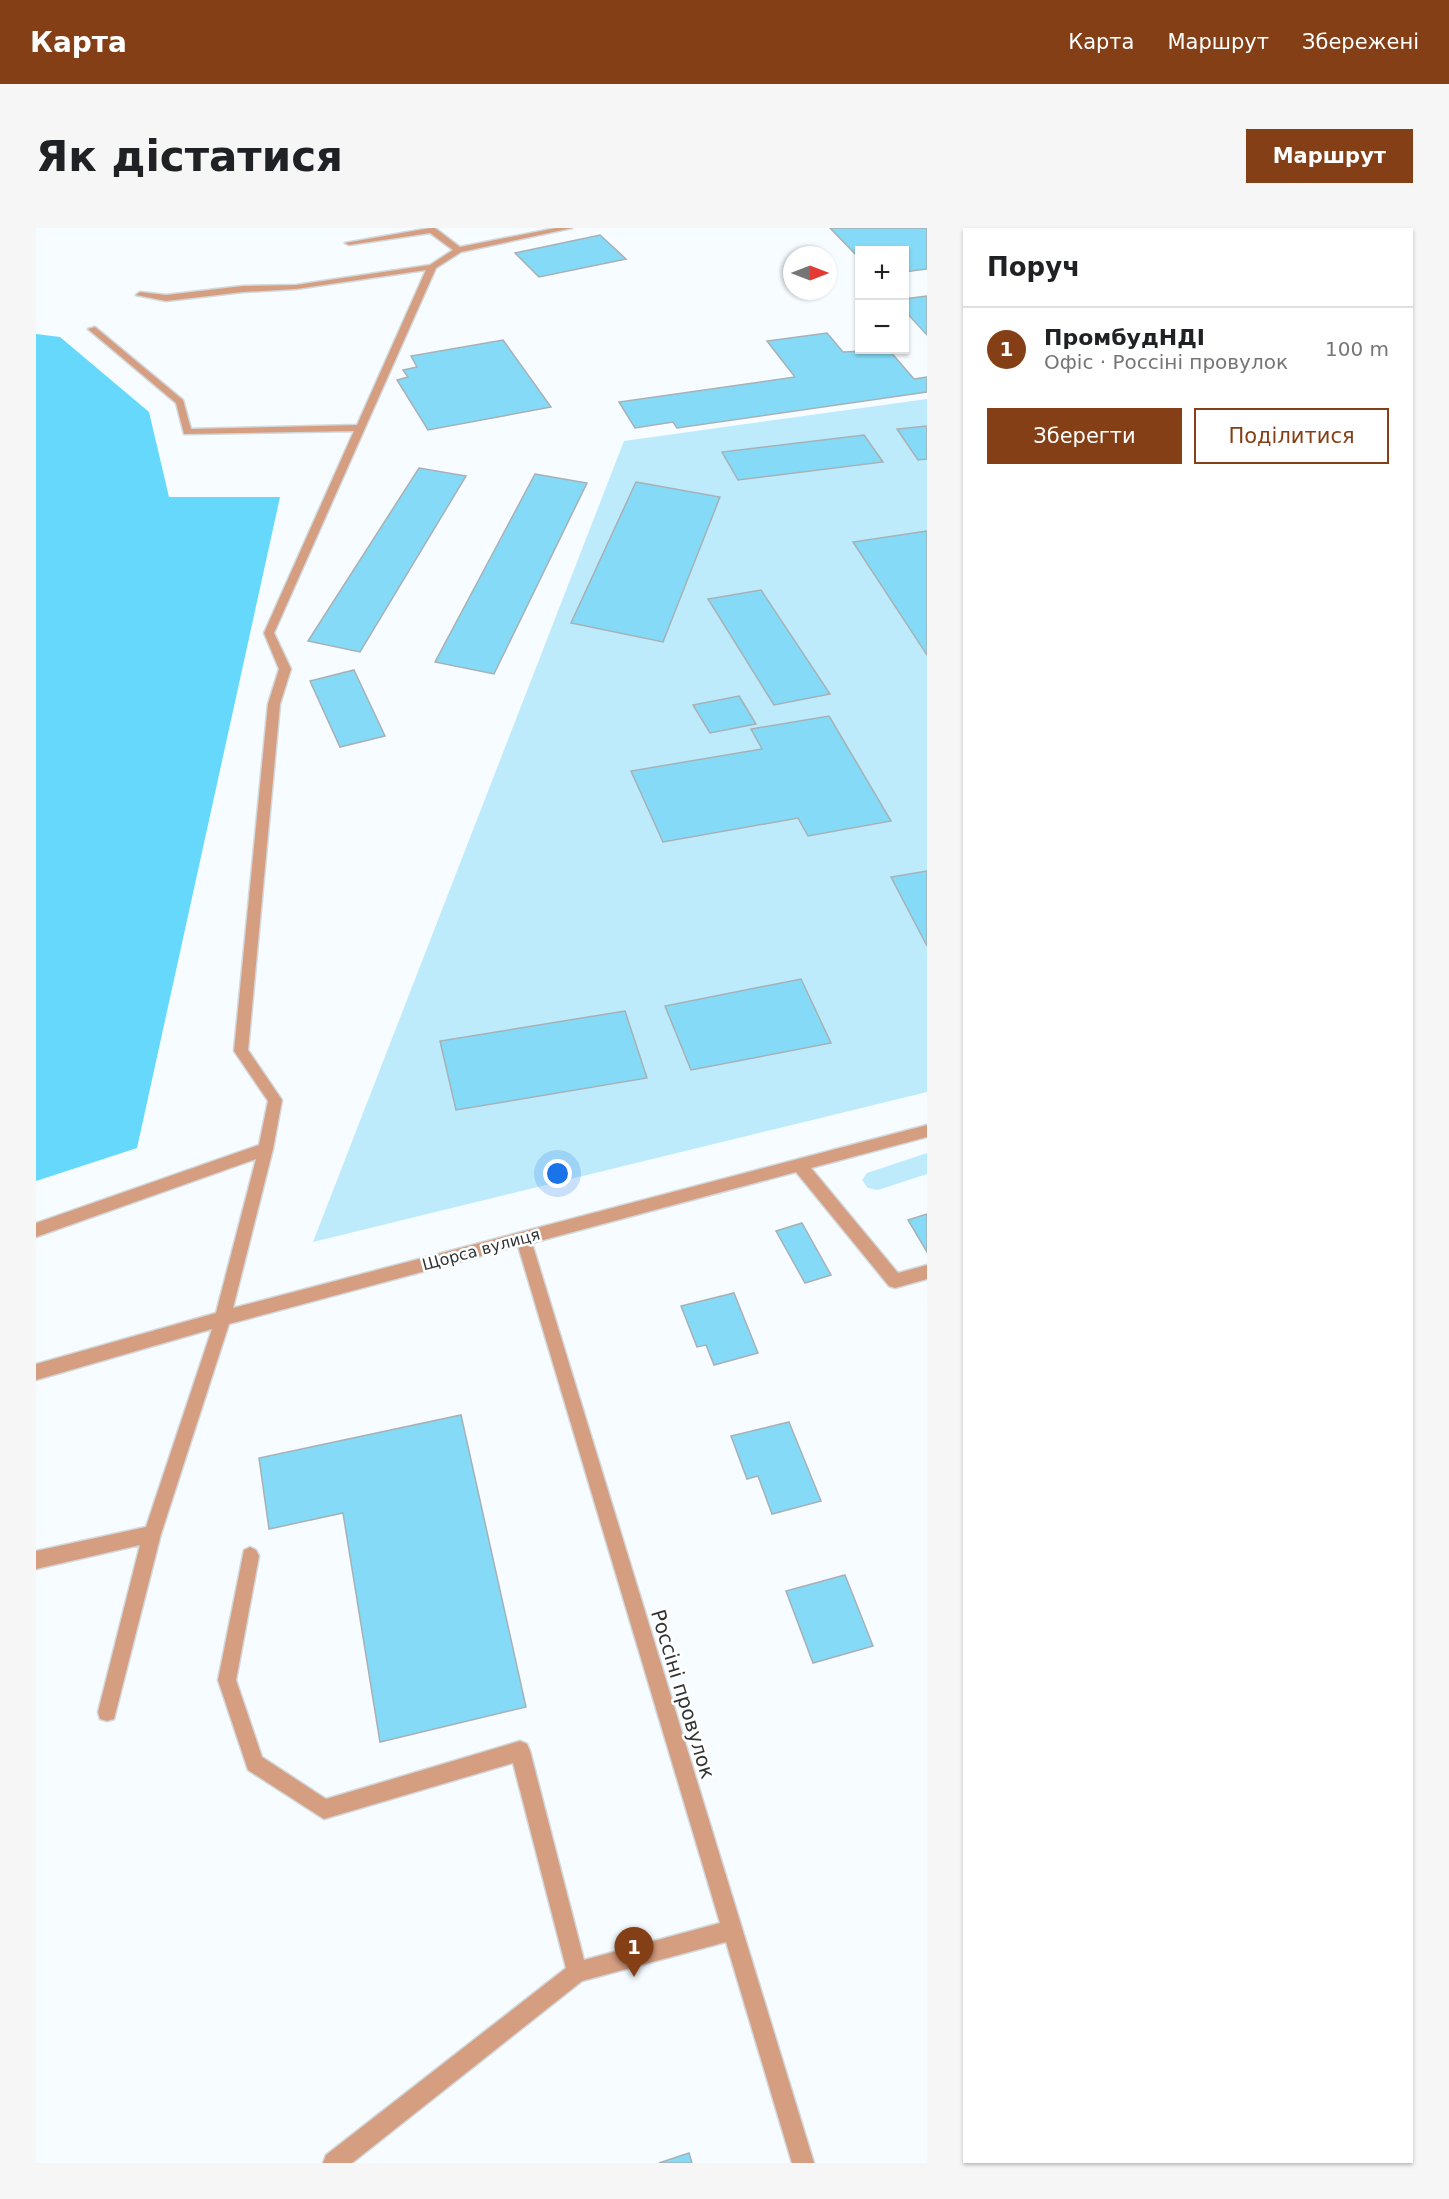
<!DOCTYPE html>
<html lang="uk">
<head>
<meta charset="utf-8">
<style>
	body { margin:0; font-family:"DejaVu Sans",sans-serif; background:#f6f6f6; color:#202124 }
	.controls { position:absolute; right:18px; top:18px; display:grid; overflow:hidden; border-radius:0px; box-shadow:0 2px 4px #0004 }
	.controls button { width:54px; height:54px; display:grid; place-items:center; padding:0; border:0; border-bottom:2px solid #e0e0e0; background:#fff; color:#202124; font:30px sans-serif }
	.compass { position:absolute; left:747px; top:18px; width:54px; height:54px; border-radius:50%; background:#fff; box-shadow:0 2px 4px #0004; rotate:90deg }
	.you { position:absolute; left:522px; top:946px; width:21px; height:21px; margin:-15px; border:4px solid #fff; border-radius:50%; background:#1a73e8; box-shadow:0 0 0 9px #1a73e833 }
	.badge { display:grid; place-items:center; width:39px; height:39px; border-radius:50%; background:#843f16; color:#fff; font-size:20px; font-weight:700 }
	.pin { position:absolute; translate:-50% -50px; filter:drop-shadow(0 2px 3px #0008) }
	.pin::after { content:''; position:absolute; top:32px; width:21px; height:18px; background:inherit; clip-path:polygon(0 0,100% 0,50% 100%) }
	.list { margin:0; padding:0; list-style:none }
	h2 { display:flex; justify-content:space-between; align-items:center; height:78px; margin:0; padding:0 24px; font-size:26px }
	h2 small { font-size:20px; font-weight:400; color:#757577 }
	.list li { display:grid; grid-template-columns:39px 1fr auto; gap:18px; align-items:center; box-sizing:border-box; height:84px; padding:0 24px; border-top:2px solid #e0e0e0 }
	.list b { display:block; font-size:22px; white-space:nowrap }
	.list p { margin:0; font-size:20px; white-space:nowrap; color:#757577 }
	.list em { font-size:20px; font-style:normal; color:#757577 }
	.actions { display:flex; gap:12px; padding:18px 24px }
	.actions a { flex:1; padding:14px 0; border:2px solid #843f16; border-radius:0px; text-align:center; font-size:21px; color:#843f16 }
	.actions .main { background:#843f16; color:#fff }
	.map { position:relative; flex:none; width:891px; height:1935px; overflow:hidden; border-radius:0px }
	header { display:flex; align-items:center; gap:36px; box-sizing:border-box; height:84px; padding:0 30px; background:#843f16; color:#fff }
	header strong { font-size:28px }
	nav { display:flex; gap:33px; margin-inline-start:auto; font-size:21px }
	.intro { display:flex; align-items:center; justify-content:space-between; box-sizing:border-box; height:144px; padding:0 36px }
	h1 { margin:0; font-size:42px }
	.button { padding:15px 27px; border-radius:0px; background:#843f16; color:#fff; font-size:21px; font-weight:700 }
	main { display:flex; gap:36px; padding:0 36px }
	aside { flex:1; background:#fff; border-radius:0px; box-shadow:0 2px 4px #0004 }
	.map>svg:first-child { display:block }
</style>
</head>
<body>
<header>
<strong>Карта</strong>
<nav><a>Карта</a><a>Маршрут</a><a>Збережені</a></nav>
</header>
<div class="intro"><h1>Як дістатися</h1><a class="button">Маршрут</a></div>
<main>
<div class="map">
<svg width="891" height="1935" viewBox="0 0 891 1935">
	<rect width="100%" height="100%" fill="#f6fcff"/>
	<g fill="#beebfb">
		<path d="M 891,171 L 891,864 L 277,1014 L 588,213 Z"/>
		<path d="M 891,925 L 891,946 L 842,962 L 832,960 L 826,952 L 831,945 Z"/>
	</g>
	<path fill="#65d8fc" d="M 0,106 L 24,109 L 113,184 L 133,269 L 244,269 L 101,920 L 0,953 Z"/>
	<g fill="#85dbf7" stroke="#a7b1b5" stroke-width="1.5">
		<path d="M 794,0 L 891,0 L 891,41 L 868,44 L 868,22 L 824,22 L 824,31 Z"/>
		<path d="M 564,7 L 590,31 L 503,49 L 479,25 Z"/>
		<path d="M 891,68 L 891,107 L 868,82 L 868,71 Z"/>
		<path d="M 791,105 L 807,124 L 853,122 L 878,151 L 891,149 L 891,164 L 641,200 L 637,194 L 599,200 L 583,174 L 759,149 L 731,113 Z"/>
		<path d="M 467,112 L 515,179 L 392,202 L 361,152 L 372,149 L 367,142 L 381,139 L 375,128 Z"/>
		<path d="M 891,198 L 891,231 L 882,232 L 861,201 Z"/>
		<path d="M 828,207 L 847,234 L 702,252 L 686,224 Z"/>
		<path d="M 383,240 L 430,248 L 324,424 L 272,413 Z"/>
		<path d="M 499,246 L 551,255 L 458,446 L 399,434 Z"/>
		<path d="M 600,254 L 684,269 L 627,414 L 535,395 Z"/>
		<path d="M 891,303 L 891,427 L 817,314 Z"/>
		<path d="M 725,362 L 794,466 L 738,477 L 672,371 Z"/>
		<path d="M 318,442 L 349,508 L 304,519 L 274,453 Z"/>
		<path d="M 703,468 L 720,496 L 674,505 L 657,477 Z"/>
		<path d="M 793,488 L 855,593 L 772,608 L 762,590 L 627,614 L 595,543 L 726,521 L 715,501 Z"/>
		<path d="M 891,643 L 891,718 L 855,649 Z"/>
		<path d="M 765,751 L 795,815 L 655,842 L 629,778 Z"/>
		<path d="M 589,783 L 611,850 L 420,882 L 404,813 Z"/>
		<path d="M 891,986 L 891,1024 L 872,992 Z"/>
		<path d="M 766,995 L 795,1047 L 769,1055 L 740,1003 Z"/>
		<path d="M 698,1065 L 722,1125 L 678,1137 L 670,1117 L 661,1119 L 645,1078 Z"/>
		<path d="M 425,1187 L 490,1479 L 344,1514 L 307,1285 L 233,1301 L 223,1230 Z"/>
		<path d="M 753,1194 L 785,1273 L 736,1286 L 722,1248 L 711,1251 L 695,1208 Z"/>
		<path d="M 809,1347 L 837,1418 L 777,1435 L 750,1363 Z"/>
		<path d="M 653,1925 L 656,1935 L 623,1935 Z"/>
	</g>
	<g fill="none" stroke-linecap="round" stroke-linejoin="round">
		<g stroke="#d2d8db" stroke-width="3">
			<path id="minor" d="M 394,0 L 399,0 L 424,19 L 520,0 L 536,0 L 425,24 L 400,40 L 238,405 L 255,441 L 244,476 L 212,822 L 246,872 L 237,921 L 197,1080 L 891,897 L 891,909 L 775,940 L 862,1045 L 891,1037 L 891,1051 L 859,1060 L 853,1058 L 760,944 L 496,1015 L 778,1935 L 756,1935 L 690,1714 L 546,1753 L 316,1935 L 287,1935 L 290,1927 L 530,1740 L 477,1535 L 288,1591 L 212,1542 L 182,1452 L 208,1322 L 214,1319 L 220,1322 L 223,1328 L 200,1452 L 226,1529 L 290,1571 L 484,1513 L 491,1516 L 494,1523 L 548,1732 L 684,1695 L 482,1018 L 193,1096 L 125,1306 L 78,1491 L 71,1493 L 64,1491 L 62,1484 L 104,1317 L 0,1341 L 0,1323 L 110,1299 L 176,1101 L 0,1152 L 0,1136 L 180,1085 L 220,931 L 0,1009 L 0,995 L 223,917 L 232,873 L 198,823 L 232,476 L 243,441 L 228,405 L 318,203 L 148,206 L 140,175 L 52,101 L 59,99 L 147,172 L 155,201 L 321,197 L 390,42 L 260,61 L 207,64 L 130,73 L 100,67 L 104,64 L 130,67 L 207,58 L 260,57 L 394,37 L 417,22 L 394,5 L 313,17 L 309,15 Z"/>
		</g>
		<use href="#minor" fill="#d69e81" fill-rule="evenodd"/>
	</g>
	<g text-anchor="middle" stroke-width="5" stroke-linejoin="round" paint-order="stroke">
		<g font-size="16" fill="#303435" stroke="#fff">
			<text transform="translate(445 1021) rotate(-15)" y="6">Щорса вулиця</text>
		</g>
		<g font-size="20" fill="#303435" stroke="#fff">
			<text transform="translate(647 1466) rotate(73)" y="7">Россіні провулок</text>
		</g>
	</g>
</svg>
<div class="controls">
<button>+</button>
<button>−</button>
</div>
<svg class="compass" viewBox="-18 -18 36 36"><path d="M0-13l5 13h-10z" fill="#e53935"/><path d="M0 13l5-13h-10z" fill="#757577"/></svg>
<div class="you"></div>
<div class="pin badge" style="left:598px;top:1749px">1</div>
</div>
<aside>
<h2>Поруч<small></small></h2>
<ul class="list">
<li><span class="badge">1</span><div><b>ПромбудНДІ</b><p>Офіс · Россіні провулок</p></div><em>100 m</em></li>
</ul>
<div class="actions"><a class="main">Зберегти</a><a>Поділитися</a></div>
</aside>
</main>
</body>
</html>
